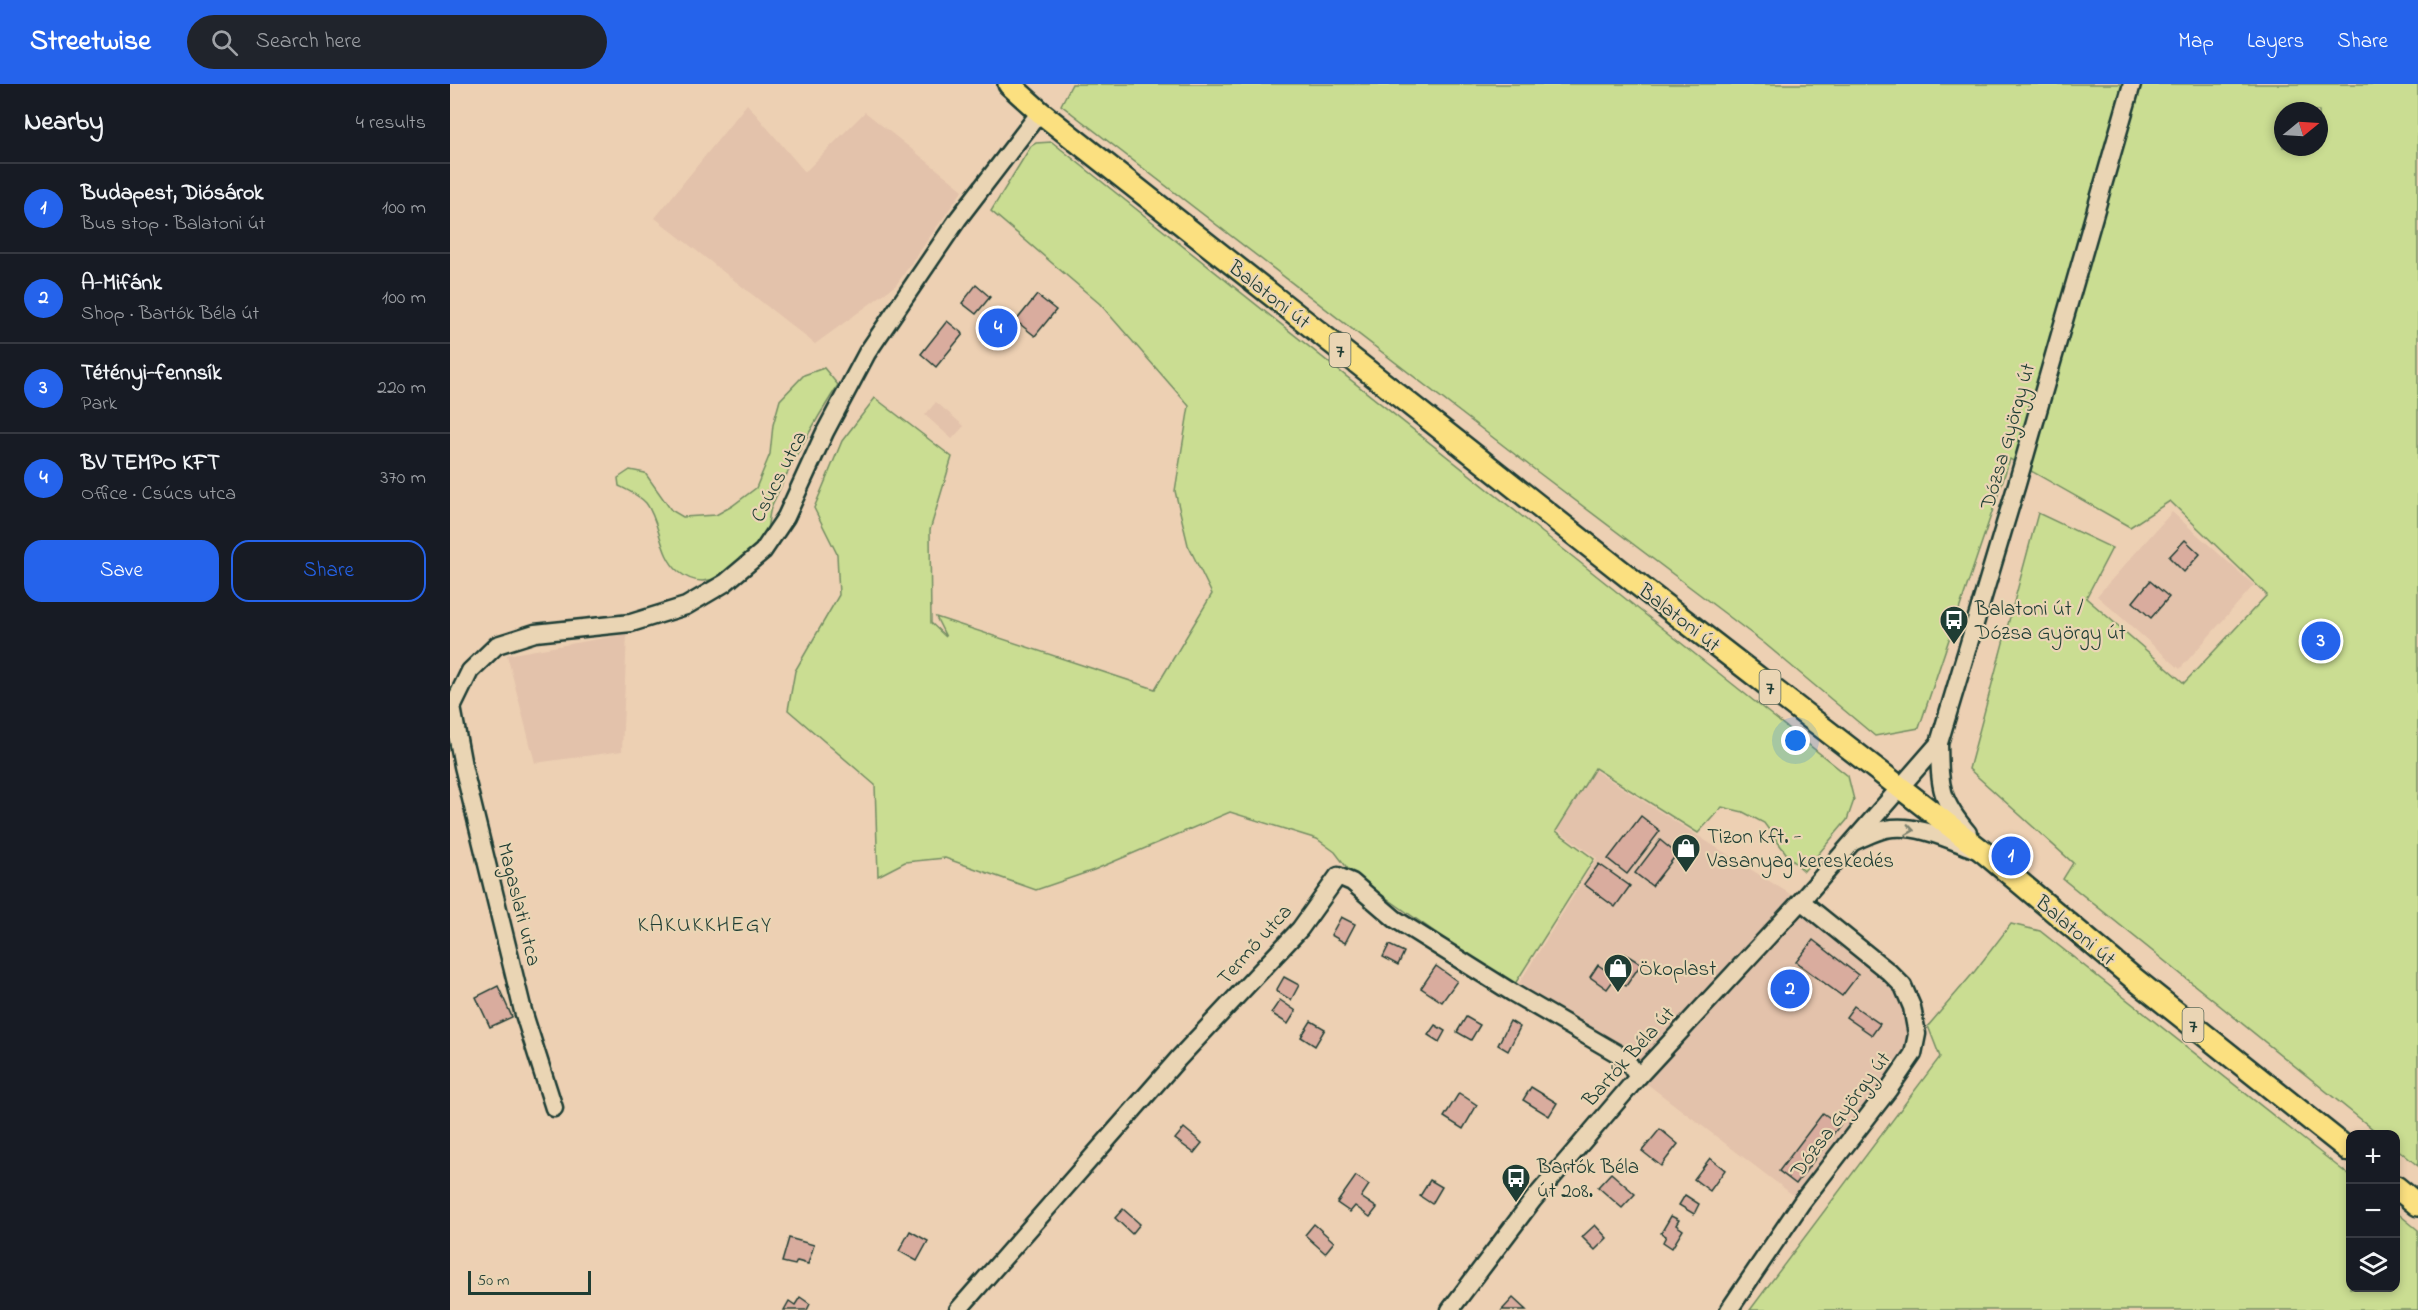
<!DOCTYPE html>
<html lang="en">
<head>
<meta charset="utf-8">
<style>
	body { margin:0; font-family:"Indie Flower",sans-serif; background:#20242c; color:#f1f3f6 }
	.controls { position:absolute; right:18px; bottom:18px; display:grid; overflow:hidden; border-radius:12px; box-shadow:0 3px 9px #0003 }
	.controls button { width:54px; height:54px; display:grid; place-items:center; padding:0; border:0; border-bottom:2px solid #363941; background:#171b24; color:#f1f3f6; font:30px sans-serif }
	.compass { position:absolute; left:1824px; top:18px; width:54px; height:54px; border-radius:50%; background:#171b24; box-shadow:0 3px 9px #0003; rotate:72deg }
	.scale { position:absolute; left:18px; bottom:15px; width:123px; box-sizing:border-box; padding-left:6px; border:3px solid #1f3d34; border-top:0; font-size:16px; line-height:21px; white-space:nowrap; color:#1f3d34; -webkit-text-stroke:4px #ead5b4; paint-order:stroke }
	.you { position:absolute; left:1346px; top:657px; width:21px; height:21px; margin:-15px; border:4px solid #fff; border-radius:50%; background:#1a73e8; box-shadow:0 0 0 9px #1a73e833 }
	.badge { display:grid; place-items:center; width:39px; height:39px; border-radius:50%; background:#2563eb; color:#fff; font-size:20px; font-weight:700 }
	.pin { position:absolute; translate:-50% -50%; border:3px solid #fff; box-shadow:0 2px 6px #0006 }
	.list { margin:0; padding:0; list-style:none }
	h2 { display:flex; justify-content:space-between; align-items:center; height:78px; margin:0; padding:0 24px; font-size:26px }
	h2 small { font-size:20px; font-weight:400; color:#9ea1a6 }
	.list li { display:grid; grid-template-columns:39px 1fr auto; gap:18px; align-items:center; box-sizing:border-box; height:90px; padding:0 24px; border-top:2px solid #363941 }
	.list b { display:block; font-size:22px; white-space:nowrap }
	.list p { margin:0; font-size:20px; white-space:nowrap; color:#9ea1a6 }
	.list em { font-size:20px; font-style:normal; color:#9ea1a6 }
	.actions { display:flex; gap:12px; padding:18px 24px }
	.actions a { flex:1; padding:14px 0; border:2px solid #2563eb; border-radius:18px; text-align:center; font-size:21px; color:#2563eb }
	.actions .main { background:#2563eb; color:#fff }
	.icon { flex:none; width:33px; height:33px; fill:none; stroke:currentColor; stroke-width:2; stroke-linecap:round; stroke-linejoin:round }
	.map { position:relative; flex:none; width:1968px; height:1226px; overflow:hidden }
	header { display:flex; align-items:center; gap:36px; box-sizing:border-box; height:84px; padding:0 30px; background:#2563eb; color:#fff }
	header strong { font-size:28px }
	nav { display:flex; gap:33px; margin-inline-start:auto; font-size:21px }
	.search { width:420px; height:54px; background:#20242c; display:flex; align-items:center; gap:15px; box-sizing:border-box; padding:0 21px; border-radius:33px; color:#9ea1a6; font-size:22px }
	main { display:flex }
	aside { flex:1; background:#171b24 }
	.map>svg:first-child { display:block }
</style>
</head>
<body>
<header>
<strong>Streetwise</strong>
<div class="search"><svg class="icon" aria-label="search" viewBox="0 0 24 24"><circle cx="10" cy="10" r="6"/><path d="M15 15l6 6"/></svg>Search here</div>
<nav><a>Map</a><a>Layers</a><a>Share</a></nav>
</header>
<main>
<aside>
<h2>Nearby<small>4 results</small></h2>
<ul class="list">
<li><span class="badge">1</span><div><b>Budapest, Diósárok</b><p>Bus stop · Balatoni út</p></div><em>100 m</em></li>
<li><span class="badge">2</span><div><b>A-Mifánk</b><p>Shop · Bartók Béla út</p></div><em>100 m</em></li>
<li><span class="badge">3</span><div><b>Tétényi-fennsík</b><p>Park</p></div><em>220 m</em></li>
<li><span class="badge">4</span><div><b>BV TEMPO KFT</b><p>Office · Csúcs utca</p></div><em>370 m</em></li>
</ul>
<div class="actions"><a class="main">Save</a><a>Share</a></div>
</aside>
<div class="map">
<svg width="1968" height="1226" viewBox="0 0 1968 1226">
	<rect width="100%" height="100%" fill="#edd0b3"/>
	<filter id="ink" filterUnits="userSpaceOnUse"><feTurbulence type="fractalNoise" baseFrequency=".0167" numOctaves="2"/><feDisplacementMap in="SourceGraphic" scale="12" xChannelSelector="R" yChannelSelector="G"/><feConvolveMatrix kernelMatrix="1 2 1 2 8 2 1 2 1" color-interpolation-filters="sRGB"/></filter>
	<g filter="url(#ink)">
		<g fill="#e3c2ab">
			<path d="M 297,20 L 355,88 L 415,28 L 513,106 L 446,201 L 365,260 L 205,134 Z"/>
			<path d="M 486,318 L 514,342 L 502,355 L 475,331 Z"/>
			<path d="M 1722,428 L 1804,501 L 1730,585 L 1647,512 Z"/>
			<path d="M 177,550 L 172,667 L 85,679 L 57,571 Z"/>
			<path d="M 1144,686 L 1351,817 L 1439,888 L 1467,950 L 1352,1118 L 1188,993 L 1175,974 L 1063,909 L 1147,774 L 1108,746 Z"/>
		</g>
		<g fill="#cadd92" stroke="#748d63" stroke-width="1.5" fill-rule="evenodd">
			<path d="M 622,0 L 1968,0 L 1968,1082 L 1946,1064 L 1946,1050 L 1929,1050 L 1613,795 L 1623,779 L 1519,685 L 1588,429 L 1662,464 L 1636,514 L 1734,599 L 1817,511 L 1720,417 L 1680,443 L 1560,375 L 1469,644 L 1425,652 L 1314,559 L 1089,389 L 611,21 ZM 1833,27 L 1869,27 L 1869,63 L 1833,63 Z"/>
			<path d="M 602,58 L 1398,692 L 1404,716 L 1397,736 L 1354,787 L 1338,772 L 1314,739 L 1293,728 L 1272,723 L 1248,749 L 1145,684 L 1106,747 L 1144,775 L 1063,903 L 901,789 L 885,768 L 867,755 L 780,728 L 644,786 L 586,806 L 495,774 L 455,778 L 428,792 L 425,701 L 338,626 L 345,587 L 389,511 L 387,470 L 364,424 L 392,357 L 425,314 L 502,373 L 480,446 L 481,539 L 496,553 L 486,533 L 705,605 L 762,510 L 738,461 L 725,407 L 739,322 L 650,220 L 541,127 L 581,62 L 586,59 Z"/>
			<path d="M 374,284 L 388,301 C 363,340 341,379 322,421 C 318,431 319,443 315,452 C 312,458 303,464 299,469 C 280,489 255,509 229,488 C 209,472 211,439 196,419 C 190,412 177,406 169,402 L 168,394 L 180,386 L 195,389 L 221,426 L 233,433 L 266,431 L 282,422 L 306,404 L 320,370 L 323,341 L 330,316 L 354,291 Z"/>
			<path d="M 1561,840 L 1590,847 L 1900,1092 L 1900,1204 L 1946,1204 L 1946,1128 L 1968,1146 L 1968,1226 L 1300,1226 L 1490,973 L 1478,942 L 1525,887 Z"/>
		</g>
		<g fill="#d9ac9e" stroke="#1f3d34" stroke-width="1.5">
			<path d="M 526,201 L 540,213 L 526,230 L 512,219 Z"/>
			<path d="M 587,211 L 606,226 L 585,252 L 566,237 Z"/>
			<path d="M 497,237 L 513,250 L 486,283 L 471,270 Z"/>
			<path d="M 1735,456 L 1750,470 L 1734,488 L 1719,473 Z"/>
			<path d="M 1700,497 L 1719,513 L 1701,534 L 1683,518 Z"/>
			<path d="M 1191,732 L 1210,747 L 1177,790 L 1158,775 Z"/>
			<path d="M 1210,756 L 1227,770 L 1202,802 L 1185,789 Z"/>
			<path d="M 1149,780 L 1180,802 L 1165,823 L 1134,800 Z"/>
			<path d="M 891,833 L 905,840 L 895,859 L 881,851 Z"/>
			<path d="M 1363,856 L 1408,891 L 1392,912 L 1346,878 Z"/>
			<path d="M 939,861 L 954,868 L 948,881 L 933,873 Z"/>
			<path d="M 1175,870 L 1191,880 L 1176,902 L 1165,894 L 1157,905 L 1140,893 L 1148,881 L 1154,885 L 1160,876 L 1167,881 Z"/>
			<path d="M 986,882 L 1007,897 L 992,918 L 971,904 Z"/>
			<path d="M 834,893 L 849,901 L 841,916 L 826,907 Z"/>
			<path d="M 48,902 L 62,933 L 40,943 L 26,913 Z"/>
			<path d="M 830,916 L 846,927 L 838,940 L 821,929 Z"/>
			<path d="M 1404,922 L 1430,940 L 1422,951 L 1396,933 Z"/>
			<path d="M 1016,933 L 1030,941 L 1021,956 L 1007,948 Z"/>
			<path d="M 861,937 L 875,945 L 865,962 L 851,953 Z"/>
			<path d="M 1060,937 L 1070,943 L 1058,967 L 1048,961 Z"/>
			<path d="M 985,941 L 995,947 L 989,958 L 978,951 Z"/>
			<path d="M 1081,1003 L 1107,1019 L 1099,1032 L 1073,1016 Z"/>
			<path d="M 1009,1009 L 1027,1021 L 1013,1045 L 994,1033 Z"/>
			<path d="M 1373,1029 L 1390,1041 L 1346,1100 L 1329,1087 Z"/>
			<path d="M 734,1044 L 752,1059 L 744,1069 L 725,1055 Z"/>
			<path d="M 1210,1045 L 1228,1060 L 1211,1082 L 1192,1067 Z"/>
			<path d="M 1260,1074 L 1275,1086 L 1260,1107 L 1244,1095 Z"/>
			<path d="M 1161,1089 L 1185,1110 L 1172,1124 L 1148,1103 Z"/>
			<path d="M 906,1092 L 919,1101 L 911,1113 L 927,1124 L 920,1133 L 905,1122 L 900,1128 L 887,1119 Z"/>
			<path d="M 980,1096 L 992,1103 L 982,1120 L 970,1112 Z"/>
			<path d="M 1235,1111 L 1249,1120 L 1244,1130 L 1229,1121 Z"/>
			<path d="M 673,1125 L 690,1140 L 682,1150 L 665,1134 Z"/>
			<path d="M 1221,1132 L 1229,1136 L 1226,1141 L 1233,1146 L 1222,1164 L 1213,1158 L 1216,1152 L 1211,1149 Z"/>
			<path d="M 864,1140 L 884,1158 L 875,1169 L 855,1151 Z"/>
			<path d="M 1145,1141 L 1157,1154 L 1145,1166 L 1132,1153 Z"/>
			<path d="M 460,1147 L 478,1157 L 467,1177 L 449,1167 Z"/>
			<path d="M 339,1154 L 364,1161 L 358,1180 L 347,1177 L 345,1181 L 332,1178 Z"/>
			<path d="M 350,1213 L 360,1220 L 357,1226 L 334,1226 L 339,1217 L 345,1221 Z"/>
			<path d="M 1063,1214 L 1076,1226 L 1052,1226 Z"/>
		</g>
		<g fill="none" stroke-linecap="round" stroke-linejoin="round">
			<g stroke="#1f3d34" stroke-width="21">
				<g id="minor">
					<path d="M 2,623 L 13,682 L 73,927 L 104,1024"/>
					<path d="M 0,628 L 20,587 L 47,561 L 85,549 L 181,539 L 236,522 L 275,499 L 313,467 L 336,433 L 375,348 L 417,269 L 508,135 L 590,28"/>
					<path d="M 1489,659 C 1490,702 1489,715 1518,749"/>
					<path d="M 1405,757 C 1415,753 1426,747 1436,745 C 1465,739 1498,755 1524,765"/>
					<path d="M 508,1226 L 728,975 L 850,845 L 888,792 L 902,798 L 945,835 L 1063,909 L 1175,974 L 1188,993"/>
					<path d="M 1000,1226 L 1083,1116 L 1188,993 L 1351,817 L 1489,659 L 1567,400 L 1682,0"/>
					<path d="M 1279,1226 L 1352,1118 L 1439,1005 L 1463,970 L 1467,950 L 1462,923 L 1453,902 L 1439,888 L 1351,817"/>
				</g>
			</g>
			<g stroke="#1f3d34" stroke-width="26">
				<g id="major">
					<path d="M 559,0 L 590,28 L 1191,503 L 1536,770 L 1682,893 L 1900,1067"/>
					<path d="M 1946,1103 L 1968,1121"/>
				</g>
			</g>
			<use href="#minor" stroke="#ead5b4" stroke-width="16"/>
			<use href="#major" stroke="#fbe080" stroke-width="21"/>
		</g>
		<defs><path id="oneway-chevron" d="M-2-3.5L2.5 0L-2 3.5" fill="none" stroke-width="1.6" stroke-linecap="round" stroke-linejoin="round" transform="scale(1.5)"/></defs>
		<use stroke="#7a816e" href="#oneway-chevron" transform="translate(1460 746) rotate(8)"/>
	</g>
	<defs>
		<g id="bus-pin" transform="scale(1.5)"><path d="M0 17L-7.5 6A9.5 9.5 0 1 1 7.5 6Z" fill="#1f3d34" stroke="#ead5b4"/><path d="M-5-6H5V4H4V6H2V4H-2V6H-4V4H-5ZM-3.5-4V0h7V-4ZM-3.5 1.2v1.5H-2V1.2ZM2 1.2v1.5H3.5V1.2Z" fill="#fff"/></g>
		<g id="shop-pin" transform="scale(1.5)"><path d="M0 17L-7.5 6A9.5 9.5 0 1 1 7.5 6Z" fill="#1f3d34" stroke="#ead5b4"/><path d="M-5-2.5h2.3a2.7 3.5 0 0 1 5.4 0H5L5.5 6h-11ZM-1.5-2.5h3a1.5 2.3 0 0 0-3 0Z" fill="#fff"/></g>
	</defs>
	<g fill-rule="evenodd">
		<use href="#bus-pin" x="1504" y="536"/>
		<use href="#shop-pin" x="1236" y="764"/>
		<use href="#shop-pin" x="1168" y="884"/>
		<use href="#bus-pin" x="1066" y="1094"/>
	</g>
	<g text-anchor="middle" stroke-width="4.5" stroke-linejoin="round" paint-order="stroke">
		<g fill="#ead5b4" stroke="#5c6b5a" stroke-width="1.5">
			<rect x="879.5" y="249" width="21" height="34" rx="4.5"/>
			<rect x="1309.5" y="586" width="21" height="34" rx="4.5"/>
			<rect x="1732.5" y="924" width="21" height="34" rx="4.5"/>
		</g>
		<g font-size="20" font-weight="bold" fill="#1f3d34">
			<text x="890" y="273">7</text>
			<text x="1320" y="610">7</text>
			<text x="1743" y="948">7</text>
		</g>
		<g font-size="21" fill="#1f3d34" stroke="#ead5b4">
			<text transform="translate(820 210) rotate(38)" y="7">Balatoni út</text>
			<text transform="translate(1557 352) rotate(-74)" y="7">Dózsa György út</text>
			<text transform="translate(328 392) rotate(-63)" y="7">Csúcs utca</text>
			<text transform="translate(1230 533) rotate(38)" y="7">Balatoni út</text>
			<text transform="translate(70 820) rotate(76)" y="7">Magaslati utca</text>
			<text transform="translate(1626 846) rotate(40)" y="7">Balatoni út</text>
			<text transform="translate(804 860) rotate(-48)" y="7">Termő utca</text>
			<text transform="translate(1178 972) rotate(-48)" y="7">Bartók Béla út</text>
			<text transform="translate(1390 1030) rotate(-53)" y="7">Dózsa György út</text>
		</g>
		<g font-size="21" fill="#1f3d34" stroke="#ead5b4" text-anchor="start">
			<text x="1525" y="531">Balatoni út /<tspan x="1525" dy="24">Dózsa György út</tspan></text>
			<text x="1257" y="759">Tizon Kft. -<tspan x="1257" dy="24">Vasanyag kereskedés</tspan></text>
			<text x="1189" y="891">Ökoplast</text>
			<text x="1087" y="1089">Bartók Béla<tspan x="1087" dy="24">út 208.</tspan></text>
		</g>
		<g font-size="22" letter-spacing="1.5" fill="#1f3d34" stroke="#ead5b4">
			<text x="255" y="847">KAKUKKHEGY</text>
		</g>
	</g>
</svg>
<div class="controls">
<button>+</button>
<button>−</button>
<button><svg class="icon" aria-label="layers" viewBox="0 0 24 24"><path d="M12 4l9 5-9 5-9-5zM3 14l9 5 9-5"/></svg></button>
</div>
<svg class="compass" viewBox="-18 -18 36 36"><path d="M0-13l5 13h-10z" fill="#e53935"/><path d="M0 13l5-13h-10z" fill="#9ea1a6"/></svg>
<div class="scale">50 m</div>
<div class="you"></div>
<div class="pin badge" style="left:1561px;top:772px">1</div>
<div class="pin badge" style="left:1340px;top:905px">2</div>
<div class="pin badge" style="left:1871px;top:557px">3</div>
<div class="pin badge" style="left:548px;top:244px">4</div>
</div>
</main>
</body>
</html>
